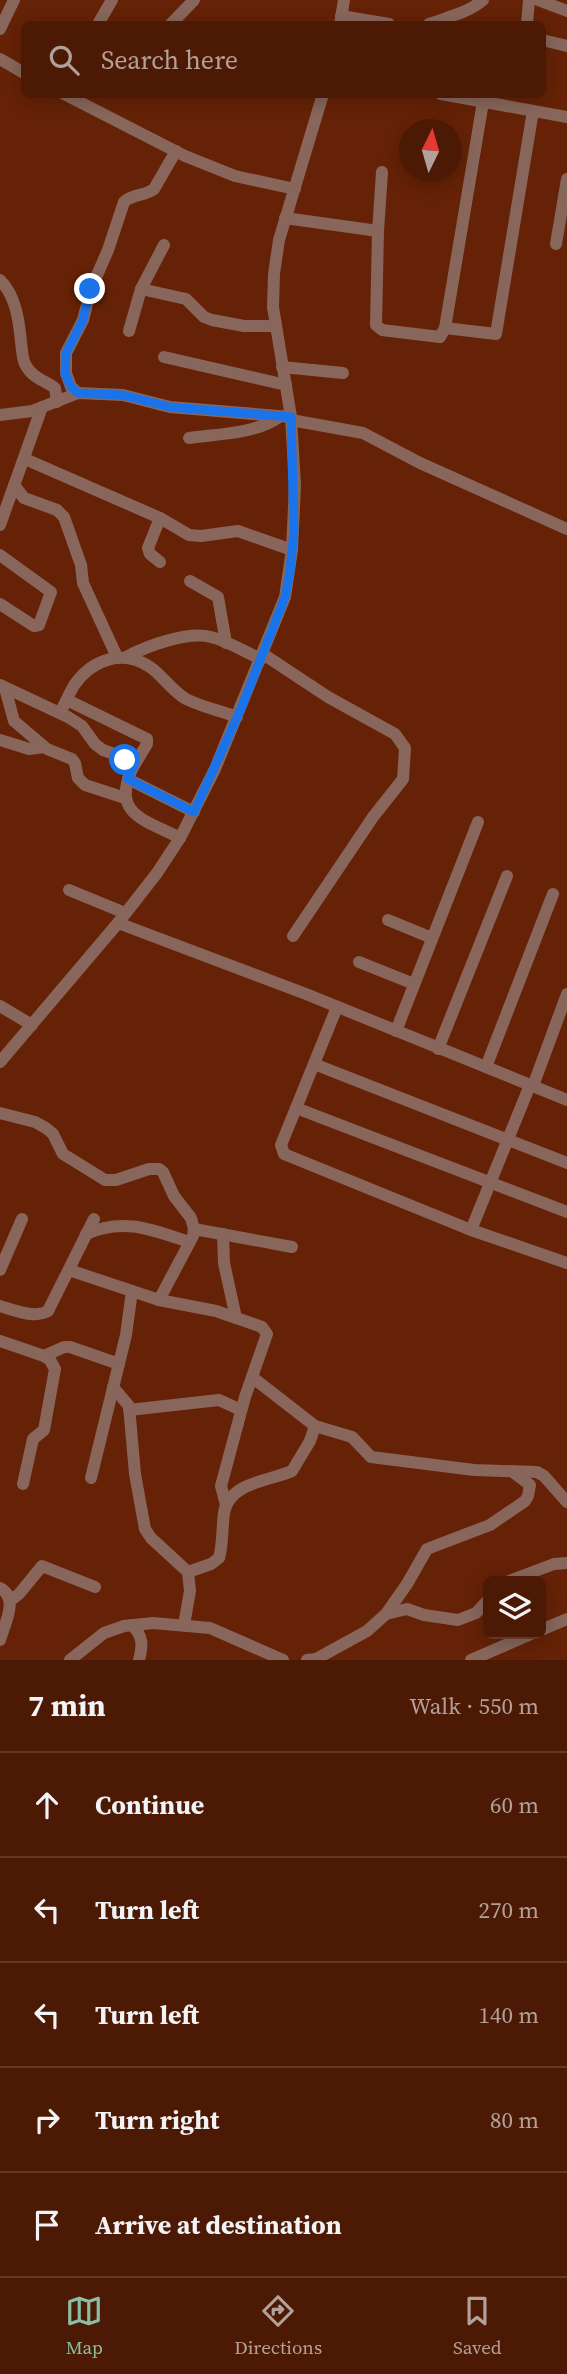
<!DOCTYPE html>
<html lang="en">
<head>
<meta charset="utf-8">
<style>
	body { margin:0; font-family:"Source Serif 4",serif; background:#562713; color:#f1f3f6 }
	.controls { position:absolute; right:21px; bottom:21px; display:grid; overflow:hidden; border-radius:10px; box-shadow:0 4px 18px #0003 }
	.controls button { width:63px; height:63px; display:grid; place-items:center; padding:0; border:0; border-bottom:2px solid #633826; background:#4c1a04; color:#f1f3f6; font:35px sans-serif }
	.compass { position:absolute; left:399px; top:119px; width:63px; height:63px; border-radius:50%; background:#4c1a04; box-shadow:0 4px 18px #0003; rotate:5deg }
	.stop { position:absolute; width:21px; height:21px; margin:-16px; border:5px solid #1a73e8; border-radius:50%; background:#fff }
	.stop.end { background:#1a73e8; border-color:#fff; box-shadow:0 2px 7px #0008 }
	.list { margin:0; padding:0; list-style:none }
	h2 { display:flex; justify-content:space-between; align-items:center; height:91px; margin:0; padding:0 28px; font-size:30px }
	h2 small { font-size:23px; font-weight:400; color:#b2a19a }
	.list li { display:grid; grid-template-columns:46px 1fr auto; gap:21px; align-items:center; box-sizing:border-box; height:105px; padding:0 28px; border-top:2px solid #633826 }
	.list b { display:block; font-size:26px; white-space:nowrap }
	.list em { font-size:23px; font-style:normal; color:#b2a19a }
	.icon { flex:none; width:38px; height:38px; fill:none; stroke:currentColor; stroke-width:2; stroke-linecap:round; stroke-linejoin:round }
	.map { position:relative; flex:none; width:567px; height:1660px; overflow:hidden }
	.search { position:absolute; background:#4c1a04; box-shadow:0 4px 18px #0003; left:21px; right:21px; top:21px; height:77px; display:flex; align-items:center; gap:18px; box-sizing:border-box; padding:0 24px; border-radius:10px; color:#b2a19a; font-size:26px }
	.sheet { height:616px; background:#4c1a04 }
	nav { display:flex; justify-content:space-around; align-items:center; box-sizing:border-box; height:98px; border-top:2px solid #633826; background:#4c1a04; font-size:19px; color:#b2a19a }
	nav a { display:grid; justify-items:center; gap:4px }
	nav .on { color:#8abfa5 }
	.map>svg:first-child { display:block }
</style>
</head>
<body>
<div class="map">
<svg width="567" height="1660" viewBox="0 0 567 1660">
	<rect width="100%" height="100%" fill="#652206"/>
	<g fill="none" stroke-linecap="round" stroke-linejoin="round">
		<g stroke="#88665b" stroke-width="12">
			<path d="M 538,0 L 567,11"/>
			<path d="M 341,16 L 389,24"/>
			<path d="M 98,24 L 112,0"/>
			<path d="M 171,24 L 194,0"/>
			<path d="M 340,24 L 344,0"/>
			<path d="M 429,24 C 448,17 468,13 483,0"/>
			<path d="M 527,24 L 529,0"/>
			<path d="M 0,29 L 14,0"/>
			<path d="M 542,40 L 567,46"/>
			<path d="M 0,59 L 24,73"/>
			<path d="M 64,94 L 185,156 L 235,176 L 295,189"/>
			<path d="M 441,94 L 567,117"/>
			<path d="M 382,172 L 378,231 L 376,325 L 382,330 L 440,337 L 445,328 L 483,102"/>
			<path d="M 285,218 L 378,231"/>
			<path d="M 556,244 L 567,179"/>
			<path d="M 0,280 C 16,296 19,321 21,342 C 22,349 22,358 25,364 C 32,378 44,380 55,388 L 57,402"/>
			<path d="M 141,289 L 186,299 L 204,317 L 212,320 L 244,326 L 276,326"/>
			<path d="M 445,328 L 496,334 L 533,111"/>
			<path d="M 129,331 L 141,289 L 164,245"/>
			<path d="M 164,357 L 286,385"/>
			<path d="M 282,367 L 343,373"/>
			<path d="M 78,393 L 71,387 L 66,373 L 66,353 L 83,320 L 91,289 L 108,250 L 124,202 C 132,194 145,196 154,189 L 176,151"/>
			<path d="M 0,415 L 32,411 L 78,393 L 123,395 L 170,407 L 291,417"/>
			<path d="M 291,420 L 363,433 L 420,463 L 567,529"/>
			<path d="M 189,438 C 218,434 255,434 279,417"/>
			<path d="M 25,459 L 160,518 L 189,535 L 201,536 L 238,531 L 292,550"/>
			<path d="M 14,485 L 24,498 L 57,510 L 64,517 L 81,565 L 83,583 L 117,657"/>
			<path d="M 0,525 L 42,407"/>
			<path d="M 0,555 L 51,592 L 39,625 L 34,626 L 0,604"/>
			<path d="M 160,562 L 150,554 L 148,548 L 160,518"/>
			<path d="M 190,581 L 218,597 L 226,643"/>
			<path d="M 263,654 L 328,697 L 395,734 L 405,748 L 403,779 L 373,817 L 293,936"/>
			<path d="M 126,657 C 147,646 187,631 211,637 C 228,641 245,652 261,659"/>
			<path d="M 0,685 L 68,717 L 82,726 L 95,744 L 103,750 L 120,756 L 132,769 C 111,815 146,820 180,838"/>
			<path d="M 5,688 L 14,721 L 47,749 L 72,759 L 75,763 L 78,778 L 85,785 L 125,798"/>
			<path d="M 67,700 L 147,739 L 147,744 L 132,769"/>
			<path d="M 60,713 C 65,704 69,693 75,684 C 93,659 123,649 150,667 C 163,676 172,691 186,699 C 202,707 221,711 237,717"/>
			<path d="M 0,740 L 29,749 L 44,747"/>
			<path d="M 128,779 L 194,812"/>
			<path d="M 69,890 L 125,913"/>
			<path d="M 388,920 L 432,938"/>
			<path d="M 118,923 L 306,994 L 567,1100"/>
			<path d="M 359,962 L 414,984"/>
			<path d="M 0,1006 L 32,1025"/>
			<path d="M 337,1007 L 281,1145 L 284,1154 L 471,1230 L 567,1263"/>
			<path d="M 396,1031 L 478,822"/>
			<path d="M 438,1049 L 507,876"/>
			<path d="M 0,1062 L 118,923 L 157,873 L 180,838 L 215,769 L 285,597 L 292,550 L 295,485 L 291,417 L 273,307 L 274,274 L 279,240 L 323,94"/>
			<path d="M 314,1064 L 567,1163"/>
			<path d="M 486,1067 L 553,894"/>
			<path d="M 533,1086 L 567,994"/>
			<path d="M 296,1108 L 567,1212"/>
			<path d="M 0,1113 L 35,1122 L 46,1128 L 53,1134 L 63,1154 L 105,1180 L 116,1180 L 149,1169 L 159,1169 L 163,1172 L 174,1196 L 191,1218 L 194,1229 L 193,1236 L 159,1300"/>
			<path d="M 194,1229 L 292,1247"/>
			<path d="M 471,1230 L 530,1085"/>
			<path d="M 86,1234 C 123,1217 153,1230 189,1242"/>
			<path d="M 223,1234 L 224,1263 L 236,1318"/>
			<path d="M 0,1270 L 22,1219"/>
			<path d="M 69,1270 L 159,1300 L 216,1311 L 262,1327 L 267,1334 L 245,1397 L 221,1486 L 226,1505"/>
			<path d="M 0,1306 C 14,1310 35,1319 48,1311 L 94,1219"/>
			<path d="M 0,1341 L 44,1356 L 50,1360 L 55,1369 L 44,1430 L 33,1439 L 23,1484"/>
			<path d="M 44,1356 L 64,1347 L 70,1347 L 119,1364"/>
			<path d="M 252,1377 L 315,1426 L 352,1437 L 371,1457 L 474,1470 L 537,1472 L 544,1476 L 567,1502"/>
			<path d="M 113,1387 L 129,1406 L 135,1474 L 145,1529 L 151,1538 L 188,1572 L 190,1591 L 184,1625"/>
			<path d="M 129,1410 L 219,1400 L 241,1410"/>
			<path d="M 91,1478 L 126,1335 L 132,1291"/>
			<path d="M 188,1572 L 211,1564 L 219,1558 C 223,1544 222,1528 224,1513 C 229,1482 270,1481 292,1471 L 310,1441 L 315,1426"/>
			<path d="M 509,1581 L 554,1564 L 567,1563"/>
			<path d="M 0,1588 C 19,1598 5,1623 0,1640"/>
			<path d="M 11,1600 L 19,1594 L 42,1566 L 95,1587"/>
			<path d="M 386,1614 L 407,1609 L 424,1615 L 458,1620 L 476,1613 L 488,1600"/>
			<path d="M 132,1625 C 143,1636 143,1645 139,1660"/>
			<path d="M 541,1630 L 567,1619"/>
			<path d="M 70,1660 L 104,1633 L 124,1626 L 153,1623 L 210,1628 L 283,1660"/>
			<path d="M 307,1660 L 316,1659 L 367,1631 L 386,1614 L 407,1584 L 427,1549 L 490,1525 L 525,1501 L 528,1496 L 530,1485 L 513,1472"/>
			<path d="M 471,1660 L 531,1634"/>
		</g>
	</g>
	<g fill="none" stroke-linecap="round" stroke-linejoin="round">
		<path stroke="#1a73e8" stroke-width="9" d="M 90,289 L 83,320 L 66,353 L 65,373 L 71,387 L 78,393 L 123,395 L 170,407 L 291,417 L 294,531 L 290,571 L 285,597 L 240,711 L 194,812 L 128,779 L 132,769 L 125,760"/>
	</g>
</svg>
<div class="controls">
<button><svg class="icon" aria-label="layers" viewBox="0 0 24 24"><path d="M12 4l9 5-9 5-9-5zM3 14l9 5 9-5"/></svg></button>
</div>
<svg class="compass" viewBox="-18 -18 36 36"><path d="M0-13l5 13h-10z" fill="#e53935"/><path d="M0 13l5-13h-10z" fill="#b2a19a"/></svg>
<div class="stop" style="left:125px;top:760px"></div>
<div class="stop end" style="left:90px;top:289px"></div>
<div class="search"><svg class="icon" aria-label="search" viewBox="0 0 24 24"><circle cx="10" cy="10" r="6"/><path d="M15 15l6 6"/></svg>Search here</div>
</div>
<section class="sheet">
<h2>7 min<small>Walk · 550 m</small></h2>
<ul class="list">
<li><svg class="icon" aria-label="ahead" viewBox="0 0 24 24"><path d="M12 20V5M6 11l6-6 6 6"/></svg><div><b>Continue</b></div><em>60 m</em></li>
<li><svg class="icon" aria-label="left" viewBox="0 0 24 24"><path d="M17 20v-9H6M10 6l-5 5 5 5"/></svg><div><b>Turn left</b></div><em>270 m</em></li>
<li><svg class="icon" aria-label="left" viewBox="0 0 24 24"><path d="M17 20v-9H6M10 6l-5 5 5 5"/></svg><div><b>Turn left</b></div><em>140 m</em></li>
<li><svg class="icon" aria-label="right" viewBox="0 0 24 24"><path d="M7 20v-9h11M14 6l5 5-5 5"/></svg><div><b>Turn right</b></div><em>80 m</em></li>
<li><svg class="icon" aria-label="arrive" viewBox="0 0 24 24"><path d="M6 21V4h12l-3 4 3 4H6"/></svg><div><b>Arrive at destination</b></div></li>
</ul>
</section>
<nav>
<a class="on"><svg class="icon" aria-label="map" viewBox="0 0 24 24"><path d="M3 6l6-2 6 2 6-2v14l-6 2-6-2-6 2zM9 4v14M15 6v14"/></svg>Map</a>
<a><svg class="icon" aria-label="directions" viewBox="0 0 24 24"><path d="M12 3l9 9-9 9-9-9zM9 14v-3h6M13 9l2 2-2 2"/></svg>Directions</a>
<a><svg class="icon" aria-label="saved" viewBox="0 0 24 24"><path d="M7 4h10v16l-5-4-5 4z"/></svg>Saved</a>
</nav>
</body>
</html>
